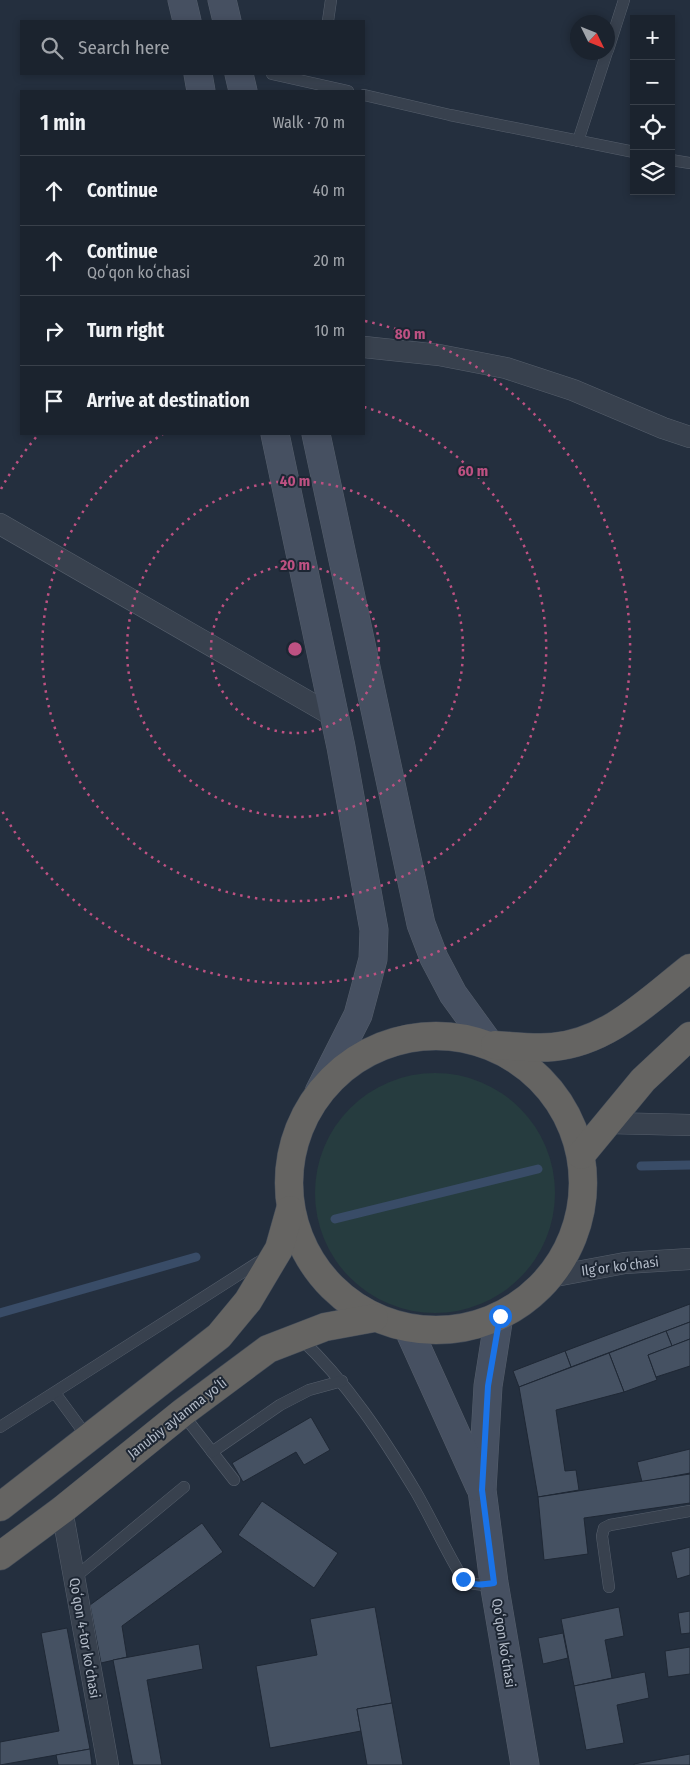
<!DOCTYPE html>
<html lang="en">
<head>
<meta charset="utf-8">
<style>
	body { margin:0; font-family:"Fira Sans Condensed",sans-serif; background:#282f3a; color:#f1f3f6 }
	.controls { position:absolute; right:15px; top:15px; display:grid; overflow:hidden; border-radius:0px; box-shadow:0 2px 8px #0003 }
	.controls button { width:45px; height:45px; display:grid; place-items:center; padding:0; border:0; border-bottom:1px solid #39404a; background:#1b232e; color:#f1f3f6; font:25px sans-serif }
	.compass { position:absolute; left:570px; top:15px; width:45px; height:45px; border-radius:50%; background:#1b232e; box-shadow:0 2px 8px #0003; rotate:133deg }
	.stop { position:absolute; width:15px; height:15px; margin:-11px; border:4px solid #1a73e8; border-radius:50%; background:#fff }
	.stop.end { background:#1a73e8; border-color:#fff; box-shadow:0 1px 5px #0008 }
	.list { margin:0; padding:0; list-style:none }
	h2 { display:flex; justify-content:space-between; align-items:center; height:65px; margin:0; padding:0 20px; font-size:21px }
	h2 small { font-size:16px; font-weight:400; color:#a0a4aa }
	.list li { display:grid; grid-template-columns:32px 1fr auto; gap:15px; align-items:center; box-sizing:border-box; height:70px; padding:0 20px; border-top:1px solid #39404a }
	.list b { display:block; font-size:19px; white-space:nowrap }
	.list p { margin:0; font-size:16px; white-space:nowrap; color:#a0a4aa }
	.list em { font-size:16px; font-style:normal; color:#a0a4aa }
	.icon { flex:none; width:28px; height:28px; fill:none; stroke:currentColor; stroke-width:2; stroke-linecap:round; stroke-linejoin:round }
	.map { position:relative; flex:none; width:690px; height:1765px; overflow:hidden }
	.search { position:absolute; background:#1b232e; box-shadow:0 2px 8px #0003; left:20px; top:20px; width:345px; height:55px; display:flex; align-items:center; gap:12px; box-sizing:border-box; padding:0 18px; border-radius:0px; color:#a0a4aa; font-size:19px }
	.panel { position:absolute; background:#1b232e; box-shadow:0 2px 8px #0003; left:20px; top:90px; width:345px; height:345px; border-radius:0px }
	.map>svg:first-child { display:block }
</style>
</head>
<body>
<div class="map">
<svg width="690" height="1765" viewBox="0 0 690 1765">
	<rect width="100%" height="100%" fill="#242f3e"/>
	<circle fill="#263c3f" cx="435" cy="1193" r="120"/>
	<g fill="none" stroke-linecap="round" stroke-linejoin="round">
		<g stroke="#394c67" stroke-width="9">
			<path d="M 641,1166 L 690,1165"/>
			<path d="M 335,1219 L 538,1169"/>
			<path d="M 0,1313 L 196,1257"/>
		</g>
	</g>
	<g fill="#455162" stroke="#1f2835">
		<path d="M 690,1304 L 690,1322 L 571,1367 L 565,1351 Z"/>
		<path d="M 690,1322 L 690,1339 L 672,1346 L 666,1331 Z"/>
		<path d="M 666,1331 L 672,1346 L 648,1355 L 657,1380 L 624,1392 L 609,1353 Z"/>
		<path d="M 690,1339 L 690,1366 L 656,1377 L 648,1355 Z"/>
		<path d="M 565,1351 L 571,1367 L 519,1387 L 513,1371 Z"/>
		<path d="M 609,1353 L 624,1392 L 556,1410 L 565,1471 L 576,1470 L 579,1490 L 538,1497 L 519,1387 Z"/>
		<path d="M 311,1417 L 330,1450 L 304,1465 L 296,1452 L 243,1482 L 232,1463 Z"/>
		<path d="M 690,1449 L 690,1473 L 642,1482 L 637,1462 Z"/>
		<path d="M 690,1474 L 690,1503 L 584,1518 L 588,1554 L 544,1560 L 538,1497 Z"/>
		<path d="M 262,1501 L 338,1553 L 314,1588 L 238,1535 Z"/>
		<path d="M 202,1523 L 223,1552 L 122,1626 L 127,1657 L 101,1663 L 90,1605 Z"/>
		<path d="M 690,1547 L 690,1575 L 677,1579 L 671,1552 Z"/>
		<path d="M 375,1607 L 392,1703 L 357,1709 L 361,1731 L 270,1748 L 256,1666 L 317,1655 L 310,1619 Z"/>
		<path d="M 619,1607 L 624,1636 L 605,1640 L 612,1678 L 574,1686 L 561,1619 Z"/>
		<path d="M 690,1611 L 690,1633 L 681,1634 L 678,1613 Z"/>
		<path d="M 67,1628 L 90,1749 L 0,1765 L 0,1742 L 59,1731 L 41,1633 Z"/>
		<path d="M 563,1633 L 568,1658 L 543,1664 L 538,1638 Z"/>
		<path d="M 199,1644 L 203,1669 L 147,1680 L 162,1765 L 133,1765 L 113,1660 Z"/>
		<path d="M 690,1647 L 690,1674 L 668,1677 L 665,1651 Z"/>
		<path d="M 645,1672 L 649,1698 L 617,1705 L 624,1743 L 586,1750 L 574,1686 Z"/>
		<path d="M 392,1703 L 403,1765 L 367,1765 L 357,1709 Z"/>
		<path d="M 90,1749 L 92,1765 L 58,1765 L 56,1755 Z"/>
		<path d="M 690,1754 L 690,1765 L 634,1765 L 634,1764 Z"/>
	</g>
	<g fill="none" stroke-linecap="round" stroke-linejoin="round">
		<g stroke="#565f6c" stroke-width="12">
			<g id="service">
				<path d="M 328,21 L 331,0"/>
				<path d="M 608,50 L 624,0"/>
				<path d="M 272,74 L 348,91"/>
				<path d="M 364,95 L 450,115 L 634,152"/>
				<path d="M 578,141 L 607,52"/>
				<path d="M 671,160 L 690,163"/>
				<path d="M 300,1338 C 347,1382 383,1437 416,1492 C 432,1520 446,1551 463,1579 C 474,1586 481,1585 494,1583"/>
				<path d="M 55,1393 L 88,1438"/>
				<path d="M 182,1413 L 234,1480"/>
				<path d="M 0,1427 L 265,1258"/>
				<path d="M 212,1452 L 280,1405 L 309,1390 L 342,1381"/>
				<path d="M 74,1578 L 184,1487"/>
				<path d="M 609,1587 L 602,1536 L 604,1528 L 610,1525 L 690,1511"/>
			</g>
		</g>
		<g stroke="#565f6c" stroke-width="22">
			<g id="minor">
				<path d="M 364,347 L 439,355 L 506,368 L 573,390 L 663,428 L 690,437"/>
				<path d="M 0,524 L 335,717"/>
				<path d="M 608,1123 L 690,1125"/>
				<path d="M 550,1277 L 625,1263 L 690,1259"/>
				<path d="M 62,1510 L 108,1765"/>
			</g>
		</g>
		<g stroke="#565f6c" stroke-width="29">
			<g id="secondary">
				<path d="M 182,0 L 187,21"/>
				<path d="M 222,0 L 227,21"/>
				<path d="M 198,74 L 201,91"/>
				<path d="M 239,74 L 243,91"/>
				<path d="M 275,434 L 341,747 L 374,930 L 373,959 L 358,1015 L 319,1092"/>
				<path d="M 316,434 L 421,924 L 434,958 L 453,994 L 490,1045"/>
				<path d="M 499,1316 L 488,1386 L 482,1490 L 494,1583 L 525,1765"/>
				<path d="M 408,1328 L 480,1487"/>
			</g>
		</g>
		<g stroke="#434c59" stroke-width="29">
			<g id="trunk">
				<circle cx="436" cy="1183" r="147"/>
				<path d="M 495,1045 C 514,1046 534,1049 553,1047 C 608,1042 648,1001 690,968"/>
				<path d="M 581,1155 L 643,1080 L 690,1036"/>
				<path d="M 0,1507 L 219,1336 L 248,1301 L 279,1249 L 290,1210"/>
				<path d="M 0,1556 L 62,1510 L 182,1413 L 268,1349 L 325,1327 L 374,1318"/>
			</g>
		</g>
		<use href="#service" stroke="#38414e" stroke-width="11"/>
		<use href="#minor" stroke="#38414e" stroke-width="21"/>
		<use href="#secondary" stroke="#465061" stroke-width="28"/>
		<use href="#trunk" stroke="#656462" stroke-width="28"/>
	</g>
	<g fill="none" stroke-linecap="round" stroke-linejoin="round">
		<path stroke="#1a73e8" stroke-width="6" d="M 463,1579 C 474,1586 481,1585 494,1583 L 482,1490 L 488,1386 L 500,1316"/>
	</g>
	<g fill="none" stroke="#bd5182" stroke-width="2.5" stroke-dasharray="2.5 5">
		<circle cx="295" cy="649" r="84"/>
		<circle cx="295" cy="649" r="168"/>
		<path d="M364 407A252 252 0 1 1 163 434"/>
		<path d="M1 489A335 335 0 0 1 37 436M365 321A335 335 0 1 1 1 809"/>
	</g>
	<g text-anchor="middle" stroke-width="4" stroke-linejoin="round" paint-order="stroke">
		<g font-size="14" fill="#b4bcc9" stroke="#1d2633">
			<text transform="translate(620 1266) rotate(-7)" y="5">Ilgʻor koʻchasi</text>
			<text transform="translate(177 1418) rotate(-38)" y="5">Janubiy aylanma yoʻli</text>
			<text transform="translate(85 1638) rotate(80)" y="5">Qoʻqon 4-tor koʻchasi</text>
			<text transform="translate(504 1643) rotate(81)" y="5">Qoʻqon koʻchasi</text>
		</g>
	</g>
	<circle cx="295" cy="649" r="8" fill="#bd5182" stroke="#1d2633" stroke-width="2.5"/>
	<g font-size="15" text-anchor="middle" font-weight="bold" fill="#bd5182" stroke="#1d2633" stroke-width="4" stroke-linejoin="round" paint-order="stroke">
		<text x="410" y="339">80 m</text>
		<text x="473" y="476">60 m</text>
		<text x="295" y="486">40 m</text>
		<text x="295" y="570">20 m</text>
	</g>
</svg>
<div class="controls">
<button>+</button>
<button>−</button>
<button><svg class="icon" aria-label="locate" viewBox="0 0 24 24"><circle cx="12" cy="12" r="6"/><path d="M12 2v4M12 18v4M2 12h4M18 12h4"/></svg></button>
<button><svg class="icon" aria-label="layers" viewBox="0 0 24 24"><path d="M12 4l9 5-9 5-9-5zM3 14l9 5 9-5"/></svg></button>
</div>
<svg class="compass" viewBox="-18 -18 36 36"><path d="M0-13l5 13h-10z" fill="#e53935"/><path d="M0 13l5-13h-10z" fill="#a0a4aa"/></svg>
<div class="stop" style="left:500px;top:1316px"></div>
<div class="stop end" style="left:463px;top:1579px"></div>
<div class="search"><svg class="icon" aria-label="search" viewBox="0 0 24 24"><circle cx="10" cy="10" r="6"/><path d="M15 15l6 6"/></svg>Search here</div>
<section class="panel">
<h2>1 min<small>Walk · 70 m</small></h2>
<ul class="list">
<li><svg class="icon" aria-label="ahead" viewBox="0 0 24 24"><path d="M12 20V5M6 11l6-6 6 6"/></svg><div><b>Continue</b></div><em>40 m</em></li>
<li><svg class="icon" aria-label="ahead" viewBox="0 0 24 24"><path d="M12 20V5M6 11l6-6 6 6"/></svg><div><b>Continue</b><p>Qoʻqon koʻchasi</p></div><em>20 m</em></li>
<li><svg class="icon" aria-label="right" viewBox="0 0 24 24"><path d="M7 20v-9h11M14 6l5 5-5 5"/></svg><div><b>Turn right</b></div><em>10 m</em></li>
<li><svg class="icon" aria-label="arrive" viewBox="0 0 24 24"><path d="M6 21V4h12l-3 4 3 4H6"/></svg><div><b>Arrive at destination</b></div></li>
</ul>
</section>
</div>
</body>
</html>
